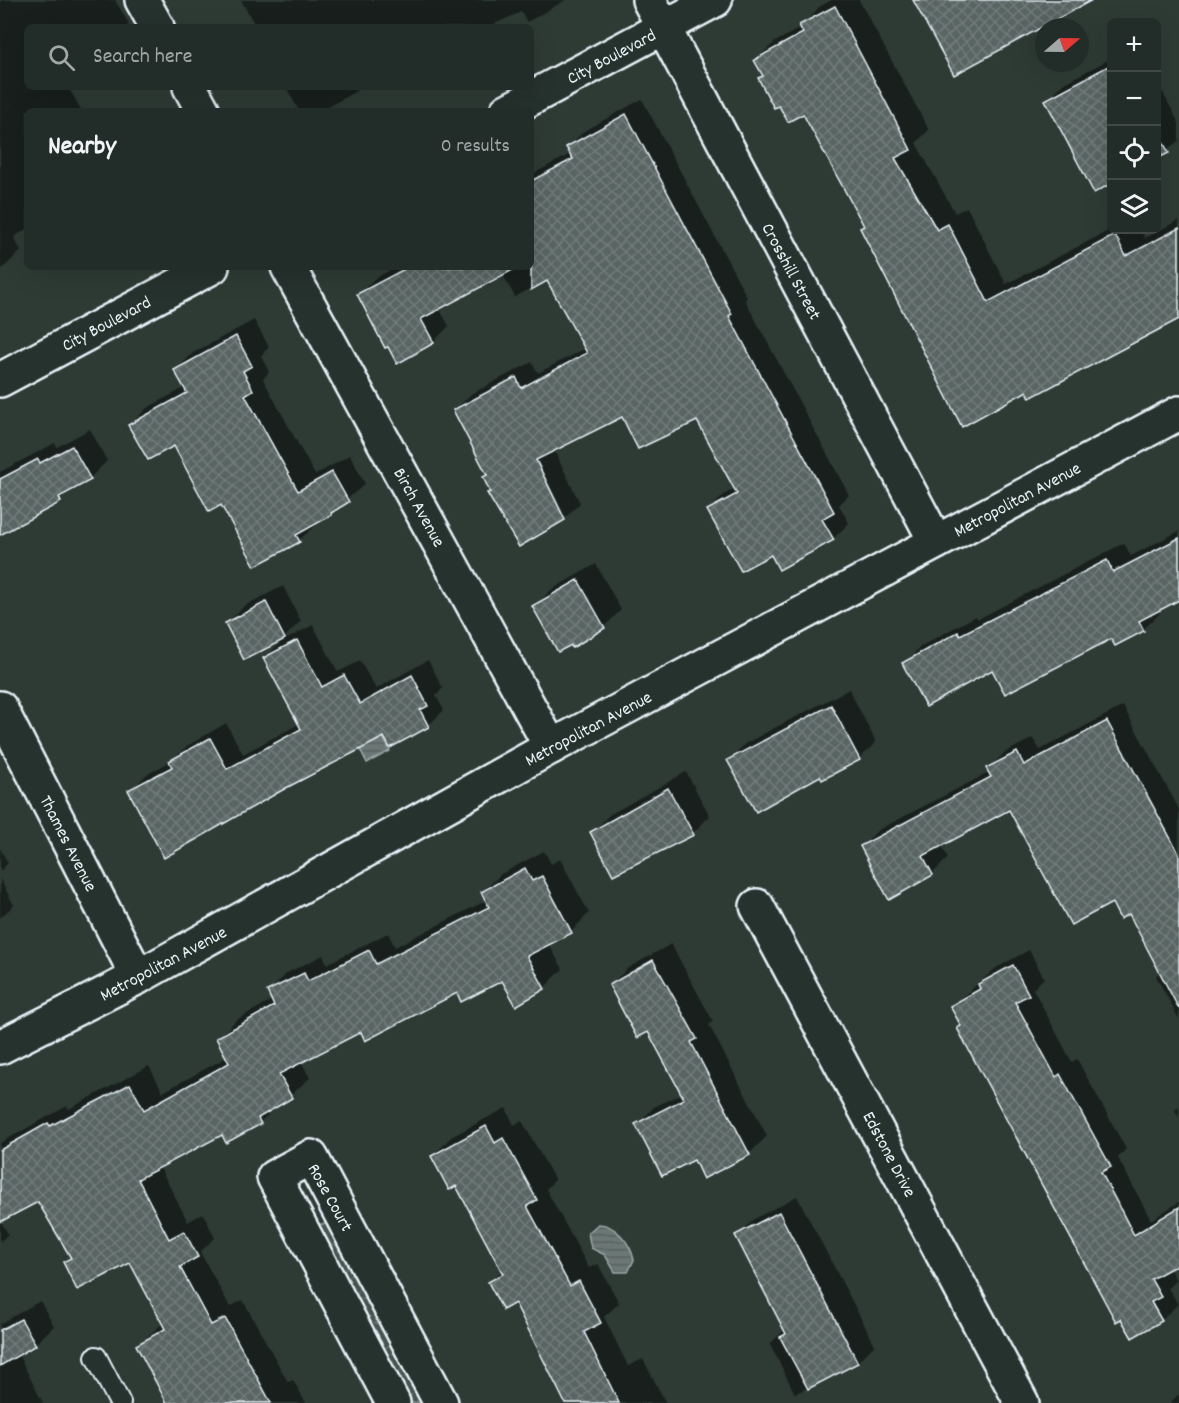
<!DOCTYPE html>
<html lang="en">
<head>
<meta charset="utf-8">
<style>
	body { margin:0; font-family:Dekko,sans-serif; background:#2a3430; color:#f1f3f6 }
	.controls { position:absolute; right:18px; top:18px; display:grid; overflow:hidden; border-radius:9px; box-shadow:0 6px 24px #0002 }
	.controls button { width:54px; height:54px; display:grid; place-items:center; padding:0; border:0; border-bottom:2px solid #3f4845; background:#222c28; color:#f1f3f6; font:30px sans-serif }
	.compass { position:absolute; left:1035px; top:18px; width:54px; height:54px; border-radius:50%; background:#222c28; box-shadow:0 6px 24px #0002; rotate:70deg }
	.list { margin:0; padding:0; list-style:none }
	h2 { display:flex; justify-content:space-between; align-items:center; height:78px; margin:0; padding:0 24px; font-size:26px }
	h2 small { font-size:20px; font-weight:400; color:#a2a7a8 }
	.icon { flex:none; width:33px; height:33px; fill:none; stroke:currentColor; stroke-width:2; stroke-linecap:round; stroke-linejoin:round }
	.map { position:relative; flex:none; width:1179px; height:1403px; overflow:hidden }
	.search { position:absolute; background:#222c28; box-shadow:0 6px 24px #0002; left:24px; top:24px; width:510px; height:66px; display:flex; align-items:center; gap:15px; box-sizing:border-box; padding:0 21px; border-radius:9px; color:#a2a7a8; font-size:22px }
	.panel { position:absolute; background:#222c28; box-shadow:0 6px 24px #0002; left:24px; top:108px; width:510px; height:162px; border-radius:9px }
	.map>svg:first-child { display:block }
</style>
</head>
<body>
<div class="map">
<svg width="1179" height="1403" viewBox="0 0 1179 1403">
	<defs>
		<pattern id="grass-dots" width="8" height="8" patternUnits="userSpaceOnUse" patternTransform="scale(1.5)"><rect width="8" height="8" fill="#45524e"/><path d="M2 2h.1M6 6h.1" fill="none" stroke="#606b68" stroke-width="1.8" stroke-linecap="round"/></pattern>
		<pattern id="water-rules" width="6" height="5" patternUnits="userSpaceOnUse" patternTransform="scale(1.5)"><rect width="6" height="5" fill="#6b7775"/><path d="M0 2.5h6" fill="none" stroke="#586060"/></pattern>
		<pattern id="building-cross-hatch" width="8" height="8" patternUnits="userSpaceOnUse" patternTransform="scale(1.5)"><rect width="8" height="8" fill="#596563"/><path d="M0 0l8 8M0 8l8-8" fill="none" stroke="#717c7a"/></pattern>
	</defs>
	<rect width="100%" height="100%" fill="#2e3b35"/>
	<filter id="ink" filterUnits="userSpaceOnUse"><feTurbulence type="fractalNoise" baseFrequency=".0167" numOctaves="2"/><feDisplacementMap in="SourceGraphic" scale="12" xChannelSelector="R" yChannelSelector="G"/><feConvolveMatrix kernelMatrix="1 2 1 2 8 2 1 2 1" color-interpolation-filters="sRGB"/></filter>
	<g filter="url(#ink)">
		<path fill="url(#grass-dots)" stroke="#96a2a3" stroke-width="1.5" d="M 321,1224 L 328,1224 L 425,1403 L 404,1403 L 317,1225 Z"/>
		<g fill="url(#water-rules)" stroke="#9da8a9" stroke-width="1.5">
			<path d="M 369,711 L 390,751 L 367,763 L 347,723 Z"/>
			<path d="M 598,1224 C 616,1224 631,1244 634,1260 L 628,1272 L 615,1272 L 605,1255 L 591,1248 L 588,1233 Z"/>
		</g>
		<g fill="#0007" fill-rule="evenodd">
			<path d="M 3,0 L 115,0 L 129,24 L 126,27 L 27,27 L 27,87 L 68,87 L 82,111 L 27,111 L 27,229 L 14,237 L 21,251 L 0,271 L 0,2 Z"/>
			<path d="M 241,0 L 566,0 L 527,22 L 521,12 L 488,27 L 256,27 Z"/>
			<path d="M 832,0 L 859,0 L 929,130 L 916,143 L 955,213 L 967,207 L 1006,284 L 1112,229 L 1140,230 L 1145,238 L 1179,220 L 1179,318 L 1027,389 L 866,225 L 803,112 L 780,104 L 759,78 L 764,74 L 756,60 L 775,42 L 802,27 L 819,7 Z"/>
			<path d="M 1112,58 L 1112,182 L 1047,100 L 1064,83 Z"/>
			<path d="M 1156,80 L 1179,123 L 1179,141 L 1156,158 Z"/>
			<path d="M 286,87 L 363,87 L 321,111 L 299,111 Z"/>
			<path d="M 642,99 L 747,297 L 745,300 L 849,495 L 839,505 L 849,523 L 833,539 L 771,553 L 709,510 L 725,494 L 736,488 L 698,419 L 623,415 L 554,450 L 580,503 L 564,519 L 492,491 L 488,474 L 455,410 L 471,394 L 532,362 L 538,373 L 586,348 L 548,279 L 515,297 L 504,277 L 489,285 L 487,282 L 439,308 L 449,326 L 433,342 L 358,295 L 374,279 L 396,267 L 531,267 L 531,175 L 572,153 L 568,147 L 584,131 ZM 534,453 L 565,516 L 562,516 L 532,454 Z"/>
			<path d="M 254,320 L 269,347 L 261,356 L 269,372 L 263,379 L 315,475 L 350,455 L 365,484 L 299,540 L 222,503 L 175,444 L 130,425 L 147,408 L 186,387 L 176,370 L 193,353 Z"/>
			<path d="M 90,429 L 107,461 L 90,478 L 72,488 L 60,500 L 0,533 L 0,472 L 55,443 L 57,447 Z"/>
			<path d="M 1179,531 L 1179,599 L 1158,609 L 1160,613 L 1143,630 L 993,668 L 904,664 L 921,646 L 976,616 L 978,619 L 1124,543 L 1131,556 Z"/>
			<path d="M 596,564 L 621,610 L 604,627 L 571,643 L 534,607 L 551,590 Z"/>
			<path d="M 283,586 L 301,621 L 284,638 L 227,623 L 244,606 Z"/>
			<path d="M 313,625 L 338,672 L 360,661 L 376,689 L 428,660 L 443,688 L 436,696 L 444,710 L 428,726 L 130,791 L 146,775 L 171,761 L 187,746 L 226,723 L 243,754 L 299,724 L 265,658 L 281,642 Z"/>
			<path d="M 849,689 L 876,742 L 859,759 L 821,774 L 729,760 L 746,743 Z"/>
			<path d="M 1123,706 L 1179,809 L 1179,1019 L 1156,976 L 1161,971 L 1130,912 L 1112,901 L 1009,808 L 941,845 L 948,858 L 932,874 L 862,846 L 878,830 L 990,772 L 988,769 L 1004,753 L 1033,738 L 1040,750 Z"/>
			<path d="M 686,772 L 710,816 L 693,833 L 592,833 L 609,815 Z"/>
			<path d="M 0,848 L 8,863 L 0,871 Z"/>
			<path d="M 544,851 L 551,864 L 560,859 L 589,913 L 571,932 L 548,943 L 563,969 L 544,988 L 517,1004 L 503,979 L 457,991 L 361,1030 L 301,1061 L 310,1078 L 260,1122 L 227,1141 L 223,1133 L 159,1166 L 188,1222 L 203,1213 L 215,1238 L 200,1252 L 230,1307 L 243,1300 L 288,1382 L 293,1380 L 306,1403 L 198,1403 L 138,1345 L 163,1323 L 131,1261 L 64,1263 L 71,1256 L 39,1200 L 0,1220 L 0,1143 L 67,1106 L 69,1109 L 149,1066 L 163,1092 L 227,1057 L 218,1039 L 236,1020 L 272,1000 L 269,992 L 287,973 L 323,955 L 327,964 L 388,933 L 395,947 L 487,900 L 482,892 L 501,874 Z"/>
			<path d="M 0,879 L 14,905 L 0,918 Z"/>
			<path d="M 671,944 L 713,1021 L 709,1025 L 767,1136 L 749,1154 L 704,1177 L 694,1158 L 637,1125 L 654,1107 L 683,1093 L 648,1030 L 610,985 L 628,968 Z"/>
			<path d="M 1029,950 L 1044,978 L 1033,989 L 1072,1062 L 1077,1059 L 1126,1149 L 1118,1158 L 1151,1220 L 1179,1202 L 1179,1257 L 1169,1268 L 1176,1280 L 1168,1288 L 1178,1304 L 1162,1320 L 1133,1336 L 952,1006 L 996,968 Z"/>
			<path d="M 1179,1106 L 1179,1118 L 1175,1110 Z"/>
			<path d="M 506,1108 L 514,1125 L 522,1121 L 555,1180 L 546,1189 L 589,1268 L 598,1264 L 619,1303 L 604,1317 L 628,1366 L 643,1359 L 666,1403 L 565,1403 L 516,1301 L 490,1282 L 503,1270 L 457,1184 L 433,1156 L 451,1137 Z"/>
			<path d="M 797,1196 L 875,1345 L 857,1362 L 795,1394 L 770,1344 L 785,1329 L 737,1236 L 754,1219 Z"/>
			<path d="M 0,1220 L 8,1234 L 0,1242 Z"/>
			<path d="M 40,1301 L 54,1326 L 35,1344 L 18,1354 L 43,1403 L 0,1403 L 0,1324 Z"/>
			<path d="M 1179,1394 L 1179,1403 L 1170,1403 Z"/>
		</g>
		<g fill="url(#building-cross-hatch)" stroke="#e8f1f8" stroke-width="1.5">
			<path d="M 913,0 L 1092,0 L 954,75 Z"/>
			<path d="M 835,6 L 911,150 L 895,158 L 937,230 L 948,224 L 988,302 L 1115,235 L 1126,256 L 1179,228 L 1179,319 L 1030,398 L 1027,391 L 962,427 L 860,228 L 864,226 L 803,114 L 788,122 L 779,106 L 774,108 L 758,78 L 763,76 L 754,60 L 803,33 L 799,25 Z"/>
			<path d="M 1112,64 L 1112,183 L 1094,193 L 1045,100 Z"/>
			<path d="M 626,114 L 732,314 L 729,316 L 834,512 L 822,519 L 834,540 L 779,570 L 771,555 L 741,571 L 707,510 L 737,494 L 697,421 L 638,449 L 622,417 L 536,460 L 565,520 L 519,547 L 487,493 L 490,492 L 483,477 L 487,475 L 453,410 L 516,377 L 521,388 L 587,353 L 547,281 L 531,290 L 531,181 L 573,159 L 566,147 Z"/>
			<path d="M 1156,130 L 1169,153 L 1156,159 Z"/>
			<path d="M 408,267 L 518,267 L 421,319 L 434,343 L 397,364 L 388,347 L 385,348 L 357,294 Z"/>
			<path d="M 236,336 L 252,366 L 243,371 L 253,390 L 245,395 L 298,491 L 332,472 L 349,502 L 331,513 L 332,515 L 296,535 L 300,542 L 255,566 L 221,505 L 209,512 L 174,446 L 148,460 L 128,425 L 187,393 L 174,370 Z"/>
			<path d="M 72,446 L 91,480 L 59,497 L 61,502 L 0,535 L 0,479 L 38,459 L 40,463 Z"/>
			<path d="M 1179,538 L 1179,600 L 1139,621 L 1144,631 L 1115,646 L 1111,639 L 1005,694 L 992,670 L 926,707 L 902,663 L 958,632 L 960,635 L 1107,560 L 1113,572 Z"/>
			<path d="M 578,580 L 605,628 L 572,648 L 571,645 L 558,652 L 532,606 Z"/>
			<path d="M 266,602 L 285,639 L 244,660 L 225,623 Z"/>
			<path d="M 297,640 L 322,687 L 344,675 L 360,704 L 412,675 L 428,706 L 420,710 L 429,727 L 390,748 L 384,737 L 286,788 L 164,858 L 128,790 L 172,767 L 169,761 L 210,738 L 227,769 L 301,729 L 263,658 Z"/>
			<path d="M 831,705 L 860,760 L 822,780 L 820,776 L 756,812 L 727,760 Z"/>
			<path d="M 1107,721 L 1179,854 L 1179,1009 L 1129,914 L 1120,919 L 1112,903 L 1071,925 L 1009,810 L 923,856 L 933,875 L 889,900 L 860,846 L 991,777 L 986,768 L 1017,752 L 1024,765 Z"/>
			<path d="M 668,788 L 694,835 L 613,875 L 590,832 Z"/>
			<path d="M 525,868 L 532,881 L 542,876 L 572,933 L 527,956 L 545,989 L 516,1006 L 502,981 L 461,1002 L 457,993 L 365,1041 L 361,1032 L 279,1074 L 292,1098 L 258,1118 L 261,1124 L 226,1143 L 222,1135 L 138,1179 L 169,1239 L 184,1231 L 198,1257 L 180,1267 L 211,1325 L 225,1318 L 271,1403 L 167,1403 L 136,1345 L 165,1329 L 130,1263 L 77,1290 L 63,1262 L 71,1258 L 38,1202 L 0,1222 L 0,1150 L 48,1123 L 50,1126 L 130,1084 L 144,1110 L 229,1063 L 216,1038 L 274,1006 L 267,991 L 304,973 L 308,981 L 369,950 L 376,964 L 489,907 L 481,892 Z"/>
			<path d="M 653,960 L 697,1039 L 691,1042 L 750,1155 L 703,1179 L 694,1160 L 662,1176 L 635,1124 L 684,1099 L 648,1032 L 637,1038 L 609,985 Z"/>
			<path d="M 1013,965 L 1029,995 L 1015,1002 L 1056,1077 L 1060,1074 L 1111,1167 L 1101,1172 L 1134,1235 L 1179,1207 L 1179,1264 L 1151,1279 L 1161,1297 L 1151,1302 L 1162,1321 L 1132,1338 L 1121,1319 L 1116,1322 L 957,1028 L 961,1026 L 950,1006 L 980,989 L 978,984 Z"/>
			<path d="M 486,1126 L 495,1143 L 503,1138 L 537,1200 L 527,1206 L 570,1286 L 579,1281 L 601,1323 L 584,1332 L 619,1403 L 565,1403 L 515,1303 L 503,1310 L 488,1282 L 503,1274 L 456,1186 L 449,1190 L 431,1156 Z"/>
			<path d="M 779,1212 L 858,1363 L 808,1389 L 780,1337 L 786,1334 L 735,1235 Z"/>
			<path d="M 21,1319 L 36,1345 L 0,1366 L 0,1330 Z"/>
		</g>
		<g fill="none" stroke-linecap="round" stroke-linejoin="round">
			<g stroke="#e8f1f8" stroke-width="24">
				<path id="service" d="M 96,1357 L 120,1403"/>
			</g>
			<g stroke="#e8f1f8" stroke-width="38">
				<g id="minor">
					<path d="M 142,0 L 157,27"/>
					<path d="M 649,0 L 936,542"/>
					<path d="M 190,87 L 203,111"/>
					<path d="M 507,111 L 715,0"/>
					<path d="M 288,267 L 551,747"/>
					<path d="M 0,380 L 212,267"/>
					<path d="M 0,708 L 138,977"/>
					<path d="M 757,906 L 1022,1403"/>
					<path d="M 0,1047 L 138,977 L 551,747 L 1179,413"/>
					<path d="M 393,1403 L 274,1177 L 311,1157 L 441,1403"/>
				</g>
			</g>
			<use href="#service" stroke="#26332d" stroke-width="20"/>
			<use href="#minor" stroke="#26332d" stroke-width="33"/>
		</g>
	</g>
	<g text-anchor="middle" stroke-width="4.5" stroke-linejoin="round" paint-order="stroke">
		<g font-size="18" fill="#e8f1f8" stroke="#26332d">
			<text transform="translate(611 56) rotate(-28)" y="6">City Boulevard</text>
			<text transform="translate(792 271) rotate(62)" y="6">Crosshill Street</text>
			<text transform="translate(106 323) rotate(-28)" y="6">City Boulevard</text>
			<text transform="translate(1017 499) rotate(-28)" y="6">Metropolitan Avenue</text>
			<text transform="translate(420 507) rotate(61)" y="6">Birch Avenue</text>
			<text transform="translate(588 728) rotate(-28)" y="6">Metropolitan Avenue</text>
			<text transform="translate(69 843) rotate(63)" y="6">Thames Avenue</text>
			<text transform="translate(163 963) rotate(-28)" y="6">Metropolitan Avenue</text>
			<text transform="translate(890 1154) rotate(62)" y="6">Edstone Drive</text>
			<text transform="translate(331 1197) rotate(61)" y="6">Rose Court</text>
		</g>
	</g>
</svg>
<div class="controls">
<button>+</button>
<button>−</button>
<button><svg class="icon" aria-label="locate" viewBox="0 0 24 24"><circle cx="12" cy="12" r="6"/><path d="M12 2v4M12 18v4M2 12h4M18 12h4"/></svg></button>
<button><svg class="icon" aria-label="layers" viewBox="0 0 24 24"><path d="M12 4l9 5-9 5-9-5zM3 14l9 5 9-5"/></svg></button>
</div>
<svg class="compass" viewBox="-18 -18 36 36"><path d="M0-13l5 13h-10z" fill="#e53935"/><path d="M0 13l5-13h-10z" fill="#a2a7a8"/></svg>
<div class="search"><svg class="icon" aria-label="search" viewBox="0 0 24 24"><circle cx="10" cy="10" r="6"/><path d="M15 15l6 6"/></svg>Search here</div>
<section class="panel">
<h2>Nearby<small>0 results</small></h2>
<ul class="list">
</ul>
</section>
</div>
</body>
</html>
